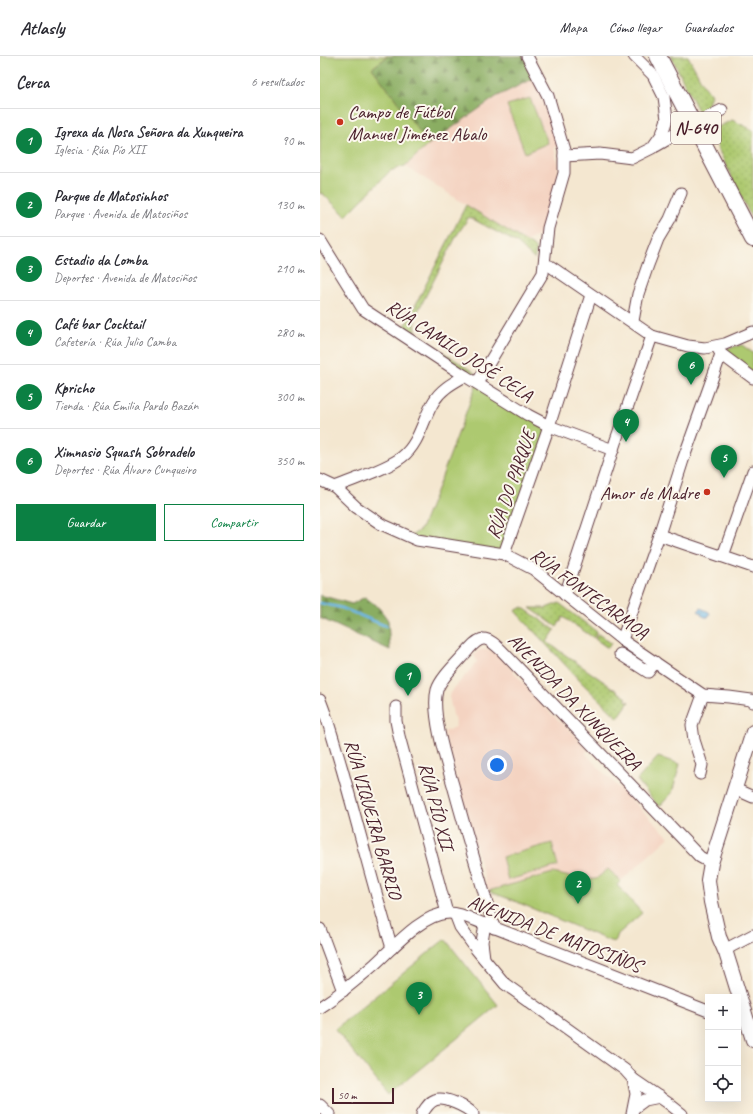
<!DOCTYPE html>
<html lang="es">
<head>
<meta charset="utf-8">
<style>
	body { margin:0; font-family:Caveat,sans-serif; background:#f2f2f3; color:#2b2b33 }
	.controls { position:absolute; right:12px; bottom:12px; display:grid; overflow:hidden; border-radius:0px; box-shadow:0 4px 16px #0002 }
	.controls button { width:36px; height:36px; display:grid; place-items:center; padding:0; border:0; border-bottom:1px solid #e1e1e2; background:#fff; color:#2b2b33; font:20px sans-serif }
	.scale { position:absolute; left:12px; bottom:10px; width:62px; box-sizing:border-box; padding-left:4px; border:2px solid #4a1f2b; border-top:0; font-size:11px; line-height:14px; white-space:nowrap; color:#4a1f2b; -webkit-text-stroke:3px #fbf7ec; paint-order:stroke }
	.you { position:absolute; left:177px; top:709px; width:14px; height:14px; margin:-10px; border:3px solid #fff; border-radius:50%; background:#1a73e8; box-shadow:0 0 0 6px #1a73e833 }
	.badge { display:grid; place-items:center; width:26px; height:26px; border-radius:50%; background:#0b8043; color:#fff; font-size:13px; font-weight:700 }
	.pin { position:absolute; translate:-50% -33px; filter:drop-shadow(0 1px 2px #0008) }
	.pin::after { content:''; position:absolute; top:21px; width:14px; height:12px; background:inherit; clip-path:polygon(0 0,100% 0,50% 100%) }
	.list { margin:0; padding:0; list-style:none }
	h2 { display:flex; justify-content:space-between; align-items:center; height:52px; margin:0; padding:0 16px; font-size:17px }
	h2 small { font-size:13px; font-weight:400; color:#7c7c81 }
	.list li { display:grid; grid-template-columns:26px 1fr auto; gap:12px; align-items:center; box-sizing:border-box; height:64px; padding:0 16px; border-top:1px solid #e1e1e2 }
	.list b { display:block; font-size:15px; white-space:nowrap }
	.list p { margin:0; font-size:13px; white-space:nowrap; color:#7c7c81 }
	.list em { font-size:13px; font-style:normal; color:#7c7c81 }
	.actions { display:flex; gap:8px; padding:12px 16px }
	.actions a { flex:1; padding:9px 0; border:1px solid #0b8043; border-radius:0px; text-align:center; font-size:14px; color:#0b8043 }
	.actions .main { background:#0b8043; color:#fff }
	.icon { flex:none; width:22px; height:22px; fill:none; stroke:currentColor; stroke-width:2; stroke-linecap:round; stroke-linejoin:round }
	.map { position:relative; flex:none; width:433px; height:1058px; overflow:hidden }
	header { display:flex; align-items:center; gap:24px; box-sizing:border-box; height:56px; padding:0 20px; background:#fff; border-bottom:1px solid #e1e1e2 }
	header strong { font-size:19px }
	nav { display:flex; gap:22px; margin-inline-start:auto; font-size:14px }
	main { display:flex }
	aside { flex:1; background:#fff }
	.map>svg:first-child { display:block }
</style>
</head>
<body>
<header>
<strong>Atlasly</strong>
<nav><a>Mapa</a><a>Cómo llegar</a><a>Guardados</a></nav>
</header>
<main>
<aside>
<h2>Cerca<small>6 resultados</small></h2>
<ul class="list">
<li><span class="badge">1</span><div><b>Igrexa da Nosa Señora da Xunqueira</b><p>Iglesia · Rúa Pío XII</p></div><em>90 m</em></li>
<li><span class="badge">2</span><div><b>Parque de Matosinhos</b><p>Parque · Avenida de Matosiños</p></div><em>130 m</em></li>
<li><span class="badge">3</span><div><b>Estadio da Lomba</b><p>Deportes · Avenida de Matosiños</p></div><em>210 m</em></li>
<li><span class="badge">4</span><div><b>Café bar Cocktail</b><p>Cafetería · Rúa Julio Camba</p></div><em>280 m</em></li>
<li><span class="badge">5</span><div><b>Kpricho</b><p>Tienda · Rúa Emilia Pardo Bazán</p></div><em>300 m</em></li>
<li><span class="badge">6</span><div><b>Ximnasio Squash Sobradelo</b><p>Deportes · Rúa Álvaro Cunqueiro</p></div><em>350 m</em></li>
</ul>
<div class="actions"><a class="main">Guardar</a><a>Compartir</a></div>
</aside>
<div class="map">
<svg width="433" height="1058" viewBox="0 0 433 1058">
	<defs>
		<pattern id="grass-dots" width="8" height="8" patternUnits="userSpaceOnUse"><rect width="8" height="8" fill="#adc96f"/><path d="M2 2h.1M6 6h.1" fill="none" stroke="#96ac60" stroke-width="1.8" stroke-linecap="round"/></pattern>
		<pattern id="forest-firs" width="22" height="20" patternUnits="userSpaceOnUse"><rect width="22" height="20" fill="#8aad62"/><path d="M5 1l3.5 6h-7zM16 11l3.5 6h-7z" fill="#738c51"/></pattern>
		<pattern id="water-waves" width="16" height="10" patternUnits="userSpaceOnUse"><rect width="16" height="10" fill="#6eb8e6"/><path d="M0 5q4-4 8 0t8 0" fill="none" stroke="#5c95bb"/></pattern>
	</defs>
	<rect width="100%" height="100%" fill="#fbf7ec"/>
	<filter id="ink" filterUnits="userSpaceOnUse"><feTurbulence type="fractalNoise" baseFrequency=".025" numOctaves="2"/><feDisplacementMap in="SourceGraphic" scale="8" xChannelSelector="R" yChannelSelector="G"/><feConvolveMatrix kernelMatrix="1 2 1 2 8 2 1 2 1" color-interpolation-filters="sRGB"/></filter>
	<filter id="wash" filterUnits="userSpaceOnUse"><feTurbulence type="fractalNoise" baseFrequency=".012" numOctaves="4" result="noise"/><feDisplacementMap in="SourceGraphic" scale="16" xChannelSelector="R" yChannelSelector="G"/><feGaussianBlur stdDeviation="0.9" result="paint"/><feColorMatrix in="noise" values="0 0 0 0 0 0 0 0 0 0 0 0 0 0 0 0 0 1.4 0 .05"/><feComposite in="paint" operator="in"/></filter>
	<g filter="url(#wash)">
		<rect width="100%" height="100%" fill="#f4e7d0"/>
		<g fill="#f4d3c1">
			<path d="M 214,22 L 239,88 L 234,92 L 238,110 L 238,120 L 223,177 L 205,186 L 85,110 L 109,88 L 176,41 Z"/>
			<path d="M 159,594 L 169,594 L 177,597 L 225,652 L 253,677 L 268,694 L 265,697 L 279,712 L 349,781 L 301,825 L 288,813 L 276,823 L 263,824 L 233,817 L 168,835 L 124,676 L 136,671 L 129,641 L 130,637 L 157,606 L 154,599 Z"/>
		</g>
		<g fill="url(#grass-dots)" stroke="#7c744d">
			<path d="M 351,0 L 368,0 L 383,28 L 391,39 L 387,51 L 380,59 Z"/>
			<path d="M 412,64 L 433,74 L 433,165 L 386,68 L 398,71 Z"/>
			<path d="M 146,149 L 213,190 L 216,194 L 215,200 L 214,203 L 197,187 L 149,161 L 137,179 L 95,261 L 96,278 L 155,317 L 154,318 L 157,327 L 81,278 Z"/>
			<path d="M 239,547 L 277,576 L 274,582 L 243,561 L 237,571 L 210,552 L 226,552 Z"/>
			<path d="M 202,551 L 235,574 L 227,586 L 307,642 L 305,644 L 309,646 L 298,662 L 261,626 L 195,555 Z"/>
			<path d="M 278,578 L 291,587 L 288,592 L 275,583 Z"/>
		</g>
		<g fill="url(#forest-firs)" stroke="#6a6646">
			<path d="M 68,0 L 206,0 L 214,22 L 176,41 L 109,88 L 52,12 Z"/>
			<path d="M 0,539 L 32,548 L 45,541 L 59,552 L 68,564 L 70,594 L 0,562 Z"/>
		</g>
		<g fill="#adc96f" stroke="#7c744d">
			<path d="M 0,0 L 68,0 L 52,12 L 109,88 L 85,110 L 70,115 L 26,160 L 2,137 L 0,138 Z"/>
			<path d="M 210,42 L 228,87 L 205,97 L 187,49 Z"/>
			<path d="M 422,289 L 433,297 L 433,316 L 405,295 L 408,292 Z"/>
			<path d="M 157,327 L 229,370 L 184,498 L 90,481 L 101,473 L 121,423 Z"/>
			<path d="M 338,701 L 360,708 L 352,737 L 339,751 L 317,724 Z"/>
			<path d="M 232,787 L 238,810 L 188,824 L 182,801 Z"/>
			<path d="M 288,813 L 301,825 L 297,829 L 322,857 L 298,878 L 295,886 L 290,885 L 192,844 L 168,835 L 233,817 L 263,824 L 276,823 Z"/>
			<path d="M 125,883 L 178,949 L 68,1039 L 15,973 Z"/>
		</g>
		<path fill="url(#water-waves)" stroke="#5c6c88" d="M 381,552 L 389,556 L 390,558 L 388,561 L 385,561 L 381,559 L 381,557 L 378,555 Z"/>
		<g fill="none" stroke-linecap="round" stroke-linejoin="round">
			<path stroke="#6eb8e6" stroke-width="2.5" d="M 0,547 L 22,552 L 66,570"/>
		</g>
	</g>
	<g filter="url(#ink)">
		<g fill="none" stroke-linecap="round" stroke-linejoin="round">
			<g stroke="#643d44" stroke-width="13">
				<g id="minor">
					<path d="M 384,63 L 402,54"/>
					<path d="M 336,89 L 362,74"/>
					<path d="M 244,100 L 280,98 L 312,102 L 332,92 L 342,78 L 347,63 L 344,41 L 333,19 L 314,0"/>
					<path d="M 0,184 L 43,253 L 145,320 L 208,359 L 229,370 L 293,394"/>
					<path d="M 225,209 L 230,210 L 332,280 L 368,290 L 385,292 L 405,288 L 433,276"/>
					<path d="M 313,265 L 318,238 L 328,209 L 338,183 L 350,163 L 361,137"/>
					<path d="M 398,293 L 401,298 L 433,322"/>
					<path d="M 157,327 L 223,217 L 228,172 L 244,117 L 244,94 L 228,40 L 207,0"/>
					<path d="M 0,424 L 15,431 L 36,451 L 61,468 L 97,484 L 184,498 L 213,513 L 302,584 L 383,639 L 409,641 L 431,644 L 433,646"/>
					<path d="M 15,431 C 34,423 67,413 82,401 C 100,387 103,362 114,345 C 121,333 133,327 145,320"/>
					<path d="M 339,479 L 433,511"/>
					<path d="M 184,498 L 229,370 L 271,239"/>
					<path d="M 403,500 L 433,415"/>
					<path d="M 245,539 L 296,384 L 332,280"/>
					<path d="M 302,584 L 339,479 L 363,404 L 401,298"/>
					<path d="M 300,598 L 328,616 L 335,606"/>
					<path d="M 0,644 C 9,666 15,690 22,713 C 39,773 54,833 72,892"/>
					<path d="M 76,651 L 76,665 L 79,680 L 127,857"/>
					<path d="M 380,718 L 382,709 L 374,684 L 372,669 L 383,639"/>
					<path d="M 415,733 L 433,741"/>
					<path d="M 135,858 L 140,871 L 156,893 L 185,928 L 305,1014 L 313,1023 L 348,1047 L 362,1058"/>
					<path d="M 174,872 C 161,825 146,777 133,729 C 126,705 111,657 117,634 C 121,621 140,604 149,593 C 163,577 168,582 182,595 L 380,801 L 391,807"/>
					<path d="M 0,873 L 23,935"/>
					<path d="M 406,897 L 410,891 L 433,879"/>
					<path d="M 164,902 L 162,886 L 165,868"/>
					<path d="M 0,951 C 20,938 38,923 55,908 C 74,891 101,859 127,857 C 139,856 153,864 165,868 L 388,955"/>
					<path d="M 0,1049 L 9,1058"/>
					<path d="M 314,1052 L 325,1044 L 340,1041"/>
					<path d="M 102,1058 C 105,1053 109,1046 115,1044 C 124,1040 147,1051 153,1058"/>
					<path d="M 312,1058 L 316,1038 L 313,1023"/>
				</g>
			</g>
			<g stroke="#643d44" stroke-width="16">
				<path id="major" d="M 433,676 L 391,807 L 388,824 L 391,846 L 399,881 L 406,897 L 433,984"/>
			</g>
			<g stroke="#643d44" stroke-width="18">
				<path id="highway" d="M 338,0 L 433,183"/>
			</g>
			<use href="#minor" stroke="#fff" stroke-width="11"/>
			<use href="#major" stroke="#fff" stroke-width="14"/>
			<use href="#highway" stroke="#fff" stroke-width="16"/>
			<g stroke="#643d44" stroke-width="13" stroke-linecap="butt">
				<path id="minor-bridge" d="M 362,74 L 384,63"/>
			</g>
			<use href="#minor-bridge" stroke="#fff" stroke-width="11"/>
		</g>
	</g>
	<g fill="#c8321e" stroke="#fbf7ec" stroke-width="1.5">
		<circle cx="20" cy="66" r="4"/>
		<circle cx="387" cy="436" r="4"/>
	</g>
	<g text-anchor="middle" stroke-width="4" stroke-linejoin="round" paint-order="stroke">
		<rect fill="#fbf7ec" stroke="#7f6065" stroke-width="1" x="351" y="56" width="50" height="32" rx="3"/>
		<g font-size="18" font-weight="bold" fill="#4a1f2b">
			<text x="376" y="78">N-640</text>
		</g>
		<g font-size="19" fill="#4a1f2b" stroke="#fbf7ec" text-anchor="start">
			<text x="28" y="62">Campo de Fútbol<tspan x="28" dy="22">Manuel Jiménez Abalo</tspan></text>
			<text x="379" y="443" text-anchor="end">Amor de Madre</text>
		</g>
		<g font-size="19" fill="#4a1f2b" stroke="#fbf7ec">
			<text transform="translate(140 294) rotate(33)" y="7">RÚA CAMILO JOSÉ CELA</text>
			<text transform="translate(190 428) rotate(-71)" y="7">RÚA DO PARQUE</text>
			<text transform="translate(270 537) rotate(36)" y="7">RÚA FONTECARMOA</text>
			<text transform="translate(255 645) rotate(46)" y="7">AVENIDA DA XUNQUEIRA</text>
			<text transform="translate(117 750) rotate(75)" y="7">RÚA PÍO XII</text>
			<text transform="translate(54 763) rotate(74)" y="7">RÚA VIQUEIRA BARRIO</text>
			<text transform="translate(235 877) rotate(21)" y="7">AVENIDA DE MATOSIÑOS</text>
		</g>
	</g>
</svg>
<div class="controls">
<button>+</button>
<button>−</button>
<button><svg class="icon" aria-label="locate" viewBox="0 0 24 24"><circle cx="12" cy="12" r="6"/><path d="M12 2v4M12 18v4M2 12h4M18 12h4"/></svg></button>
</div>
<div class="scale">50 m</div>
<div class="you"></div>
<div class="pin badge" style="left:88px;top:640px">1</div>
<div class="pin badge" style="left:258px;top:848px">2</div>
<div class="pin badge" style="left:99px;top:959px">3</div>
<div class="pin badge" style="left:306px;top:386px">4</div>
<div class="pin badge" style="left:404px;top:422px">5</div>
<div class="pin badge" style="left:371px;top:329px">6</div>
</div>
</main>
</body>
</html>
